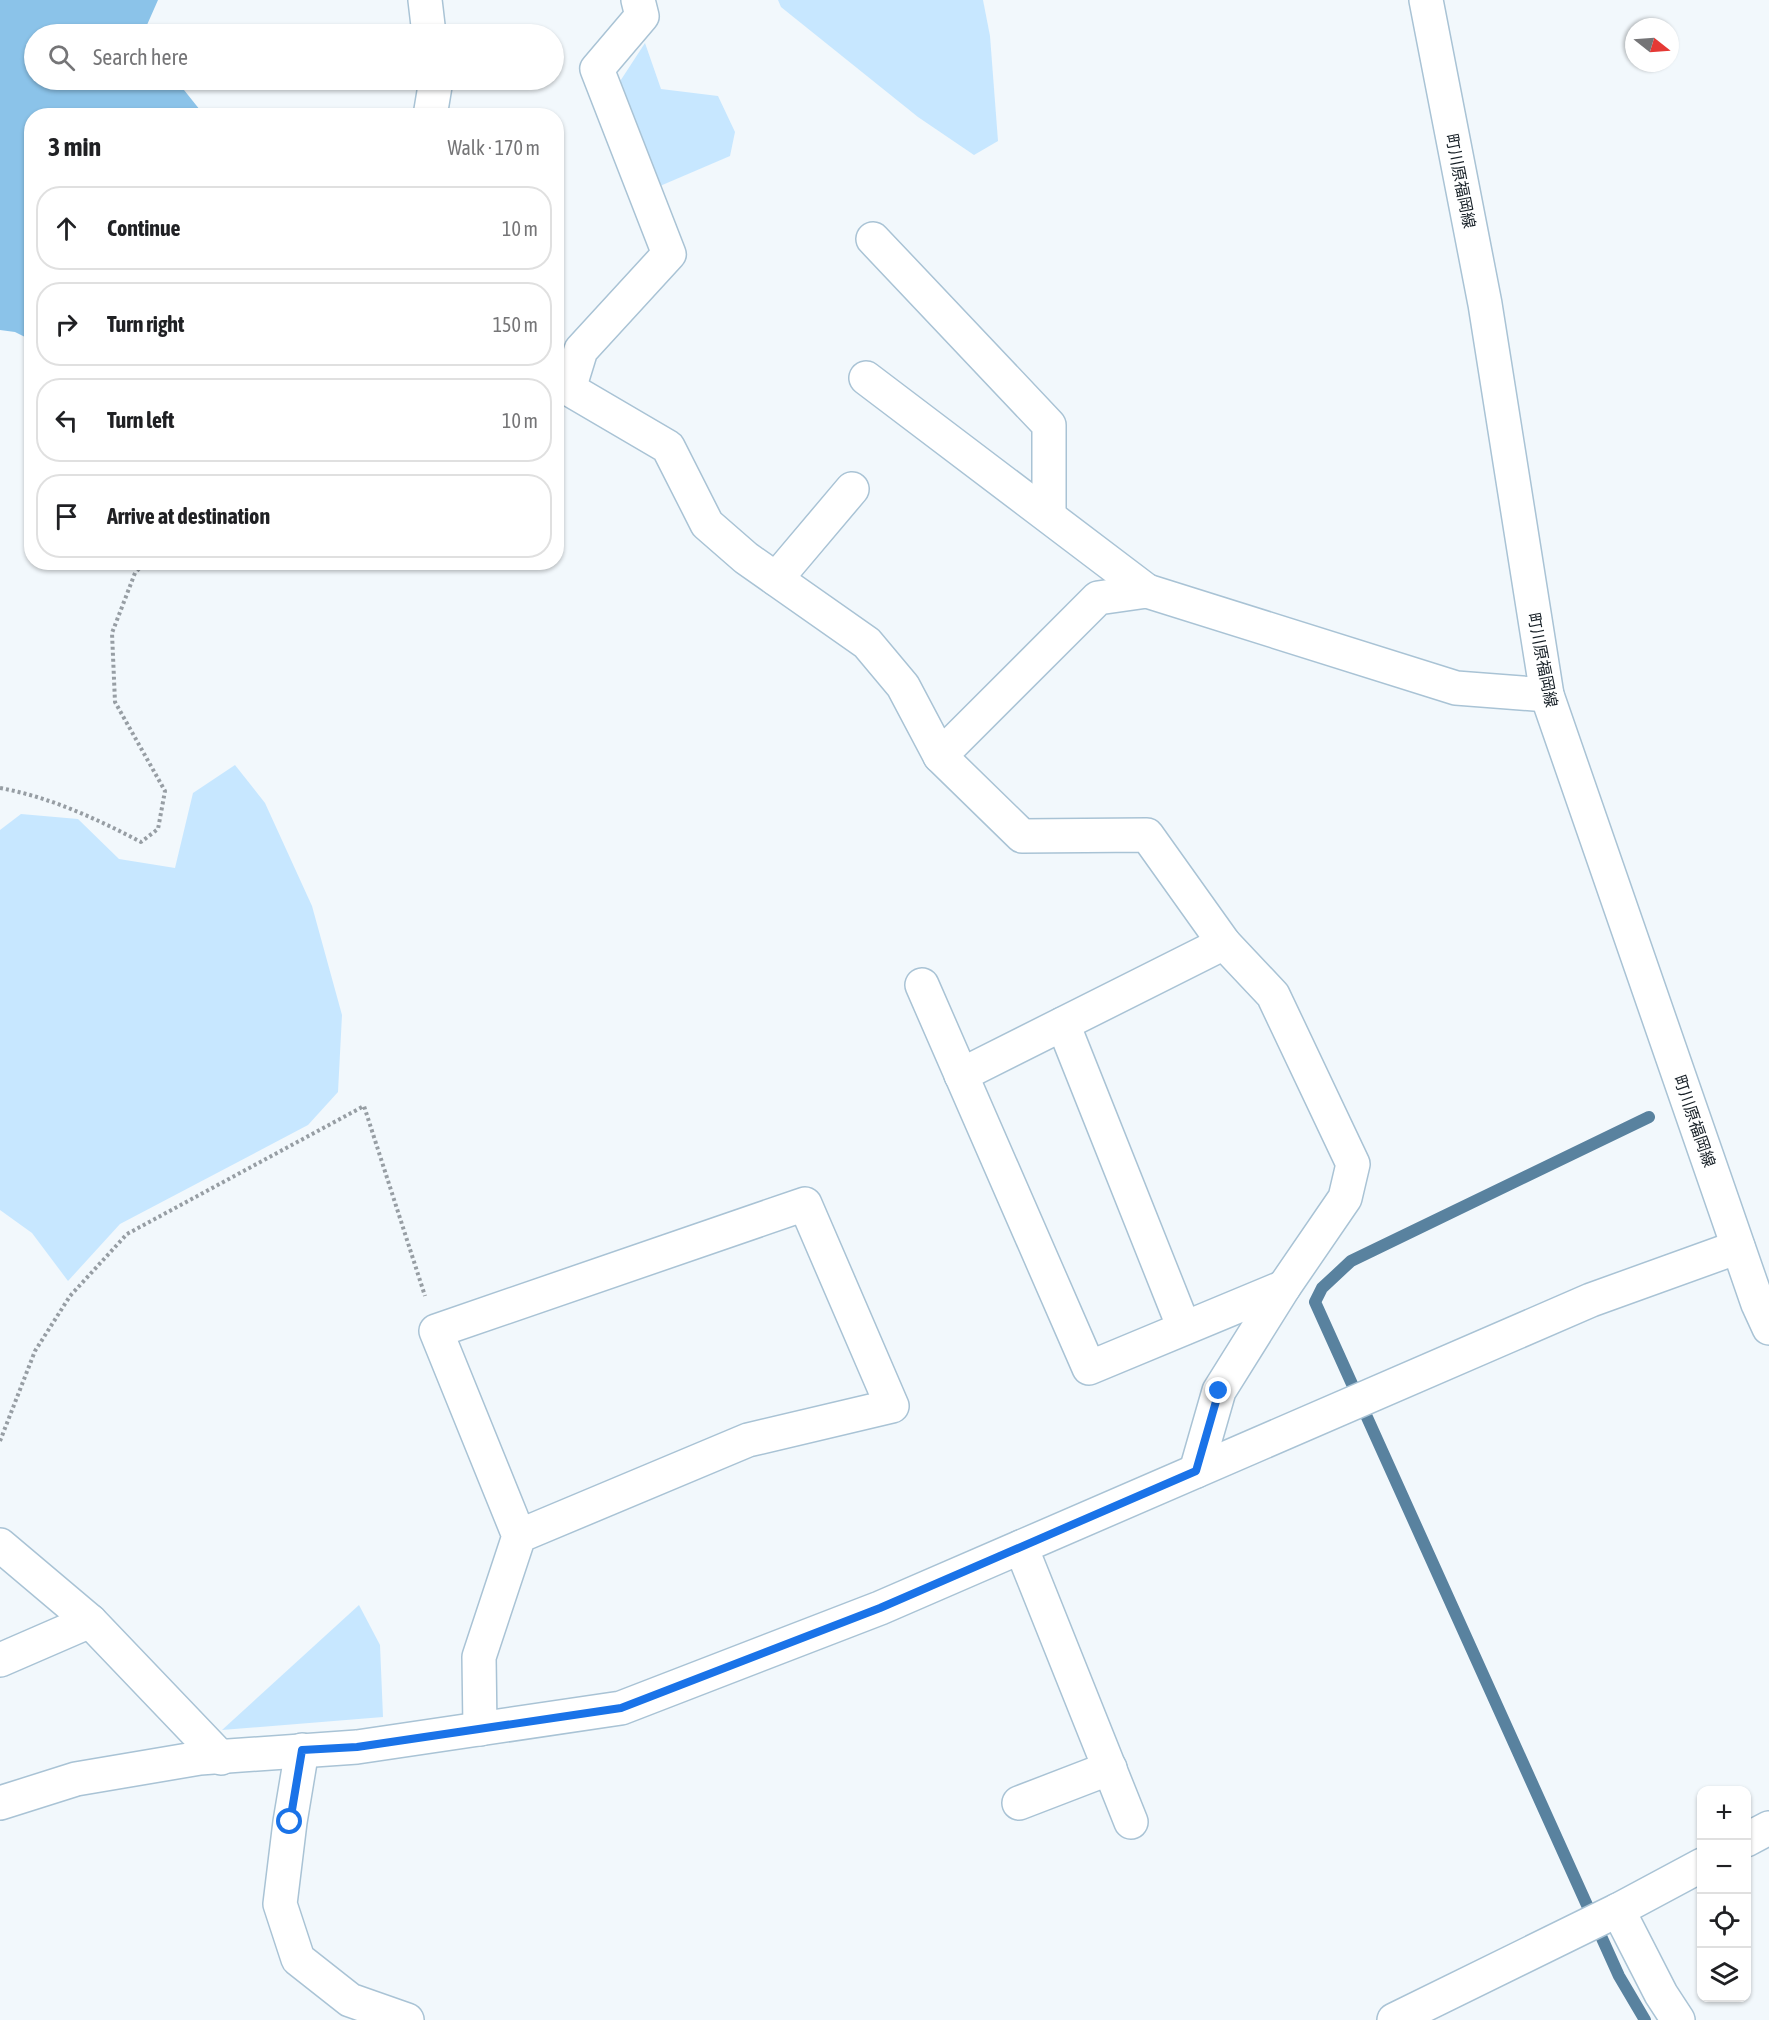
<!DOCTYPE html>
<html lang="en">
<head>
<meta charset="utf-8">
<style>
	body { margin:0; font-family:"Asap Condensed","Noto Sans JP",sans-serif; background:#f6f6f6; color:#202124 }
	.controls { position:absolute; right:18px; bottom:18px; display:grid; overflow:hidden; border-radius:12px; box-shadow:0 2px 4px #0004 }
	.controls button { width:54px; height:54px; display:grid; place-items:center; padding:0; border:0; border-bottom:2px solid #e0e0e0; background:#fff; color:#202124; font:30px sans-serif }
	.compass { position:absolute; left:1625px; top:18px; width:54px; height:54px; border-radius:50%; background:#fff; box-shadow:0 2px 4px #0004; rotate:107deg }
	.stop { position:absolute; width:18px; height:18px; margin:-14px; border:4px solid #1a73e8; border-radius:50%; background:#fff }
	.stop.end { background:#1a73e8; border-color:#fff; box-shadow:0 2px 6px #0008 }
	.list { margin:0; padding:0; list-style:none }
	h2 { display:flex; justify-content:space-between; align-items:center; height:78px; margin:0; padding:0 24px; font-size:26px }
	h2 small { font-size:20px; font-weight:400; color:#757577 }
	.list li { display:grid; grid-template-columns:39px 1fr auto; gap:18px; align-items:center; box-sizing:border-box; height:84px; margin:0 12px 12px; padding:0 12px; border:2px solid #e0e0e0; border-radius:24px }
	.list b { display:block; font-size:22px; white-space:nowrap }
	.list em { font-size:20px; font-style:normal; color:#757577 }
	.icon { flex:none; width:33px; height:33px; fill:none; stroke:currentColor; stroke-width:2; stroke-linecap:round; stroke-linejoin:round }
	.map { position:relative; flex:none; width:1769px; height:2020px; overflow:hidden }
	.search { position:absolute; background:#fff; box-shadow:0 2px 4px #0004; left:24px; top:24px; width:540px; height:66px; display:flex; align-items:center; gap:15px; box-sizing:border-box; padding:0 21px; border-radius:33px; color:#757577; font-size:22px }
	.panel { position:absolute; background:#fff; box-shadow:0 2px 4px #0004; left:24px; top:108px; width:540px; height:462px; border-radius:24px }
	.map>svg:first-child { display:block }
</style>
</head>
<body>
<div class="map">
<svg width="1769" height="2020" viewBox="0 0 1769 2020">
	<rect width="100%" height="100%" fill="#f2f8fc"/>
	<g fill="#c7e7ff">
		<path d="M 778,0 L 983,0 L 990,36 L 998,141 L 974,155 L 918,117 L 781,7 Z"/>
		<path d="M 645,43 L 661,89 L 718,96 L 735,132 L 730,156 L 660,186 L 615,89 Z"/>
		<path d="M 235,765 L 265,803 L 312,906 L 342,1015 L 338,1092 L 308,1125 L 120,1224 L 68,1281 L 32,1233 L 0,1210 L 0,830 L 21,814 L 78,819 L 119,859 L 175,868 L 193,793 Z"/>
		<path d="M 359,1605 L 380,1645 L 383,1717 L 222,1730 Z"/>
	</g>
	<path fill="#8bc3e9" d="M 0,0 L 158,0 L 143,34 L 34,34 L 34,80 L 176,80 L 204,115 L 32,116 L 31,340 L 15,332 L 0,330 Z"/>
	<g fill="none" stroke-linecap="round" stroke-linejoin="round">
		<path stroke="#59829f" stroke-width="12" d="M 1645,2020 L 1619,1976 L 1315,1302 L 1322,1288 L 1351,1261 L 1649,1117"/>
		<g stroke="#a9c3d5" stroke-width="36">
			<g id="minor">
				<path d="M 425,0 L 429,34"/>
				<path d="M 430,116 L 436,80"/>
				<path d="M 873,239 L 1049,425 L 1049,516"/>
				<path d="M 556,377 L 569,389 L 668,447 L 707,524 L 746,558 L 867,643 L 903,686 L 940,756"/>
				<path d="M 866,378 L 1147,591"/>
				<path d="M 569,389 L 581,350 L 669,254 L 597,69 L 642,16 L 638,0"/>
				<path d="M 776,579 L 852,489"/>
				<path d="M 922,985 L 1089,1368 L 1284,1287"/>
				<path d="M 1063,1024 L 1184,1328"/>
				<path d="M 961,1075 L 1224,943"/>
				<path d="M 1196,1471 L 1219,1391 L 1284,1287 L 1345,1198 L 1353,1164 L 1273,995 L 1224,943 L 1147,835 L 1022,836 L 940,756 L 1098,598 L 1147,591 L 1456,688 L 1547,695"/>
				<path d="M 0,1545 L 90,1621 L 221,1758"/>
				<path d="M 1021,1547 L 1131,1822"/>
				<path d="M 0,1660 L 90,1621"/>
				<path d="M 480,1729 L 479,1657 L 519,1536 L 748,1440 L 892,1406 L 805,1204 L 436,1331 L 519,1536"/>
				<path d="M 302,1750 L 290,1822 L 280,1904 L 298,1959 L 350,2000 L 407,2020"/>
				<path d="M 1019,1803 L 1110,1768"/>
				<path d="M 1746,1840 L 1769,1828"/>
				<path d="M 1618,1910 L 1661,1994 L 1678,2020"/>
				<path d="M 1394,2020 L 1618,1910 L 1702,1865"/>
			</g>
		</g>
		<g stroke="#a9c3d5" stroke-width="36">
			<path id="tertiary" d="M 0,1803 L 76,1779 L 200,1758 L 357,1747 L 621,1708 L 880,1608 L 1591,1300 L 1738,1247"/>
		</g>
		<g stroke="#a9c3d5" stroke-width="36">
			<path id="secondary" d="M 1426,0 L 1485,304 L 1547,695 L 1758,1304 L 1769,1328"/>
		</g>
		<g stroke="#979ea4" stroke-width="4" stroke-dasharray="3 3" stroke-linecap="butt">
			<path d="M 0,788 C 50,797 97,819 141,842 L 158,829 L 165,791 L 115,702 L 112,633 L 135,573 L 145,562"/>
			<path d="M 0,1441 L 35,1351 L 70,1296 L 127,1234 L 364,1106 L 425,1296"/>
		</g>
		<use href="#minor" stroke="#fff" stroke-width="33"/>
		<use href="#tertiary" stroke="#fff" stroke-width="33"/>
		<use href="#secondary" stroke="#fff" stroke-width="33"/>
	</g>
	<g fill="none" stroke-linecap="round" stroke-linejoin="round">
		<path stroke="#1a73e8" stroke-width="8" d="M 290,1822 L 302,1750 L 357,1747 L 621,1708 L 880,1608 L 1196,1471 L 1219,1391"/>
	</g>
	<g text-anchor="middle" stroke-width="5" stroke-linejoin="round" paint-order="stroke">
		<g font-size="16" fill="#161f26" stroke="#fff">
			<text transform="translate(1461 181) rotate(79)" y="6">町川原福岡線</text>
			<text transform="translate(1543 660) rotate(79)" y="6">町川原福岡線</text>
			<text transform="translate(1695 1121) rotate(71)" y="6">町川原福岡線</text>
		</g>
	</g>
</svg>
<div class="controls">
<button>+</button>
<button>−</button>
<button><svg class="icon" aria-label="locate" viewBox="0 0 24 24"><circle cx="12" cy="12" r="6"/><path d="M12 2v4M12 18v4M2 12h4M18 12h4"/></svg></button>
<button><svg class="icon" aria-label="layers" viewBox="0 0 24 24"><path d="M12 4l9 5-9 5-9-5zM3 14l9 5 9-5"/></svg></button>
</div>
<svg class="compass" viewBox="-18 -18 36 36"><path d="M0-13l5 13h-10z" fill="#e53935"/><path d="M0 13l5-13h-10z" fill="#757577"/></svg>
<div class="stop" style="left:290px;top:1822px"></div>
<div class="stop end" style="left:1219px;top:1391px"></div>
<div class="search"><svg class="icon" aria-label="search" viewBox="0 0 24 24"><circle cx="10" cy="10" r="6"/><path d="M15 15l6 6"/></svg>Search here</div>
<section class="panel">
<h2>3 min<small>Walk · 170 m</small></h2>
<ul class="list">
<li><svg class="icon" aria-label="ahead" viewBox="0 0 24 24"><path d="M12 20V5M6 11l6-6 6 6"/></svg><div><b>Continue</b></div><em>10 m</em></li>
<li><svg class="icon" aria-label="right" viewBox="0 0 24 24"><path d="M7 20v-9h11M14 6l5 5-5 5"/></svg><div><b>Turn right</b></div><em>150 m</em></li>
<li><svg class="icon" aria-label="left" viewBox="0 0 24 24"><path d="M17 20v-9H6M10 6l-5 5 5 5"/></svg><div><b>Turn left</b></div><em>10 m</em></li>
<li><svg class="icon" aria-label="arrive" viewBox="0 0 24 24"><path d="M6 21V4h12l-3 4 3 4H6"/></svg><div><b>Arrive at destination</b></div></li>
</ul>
</section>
</div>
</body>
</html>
